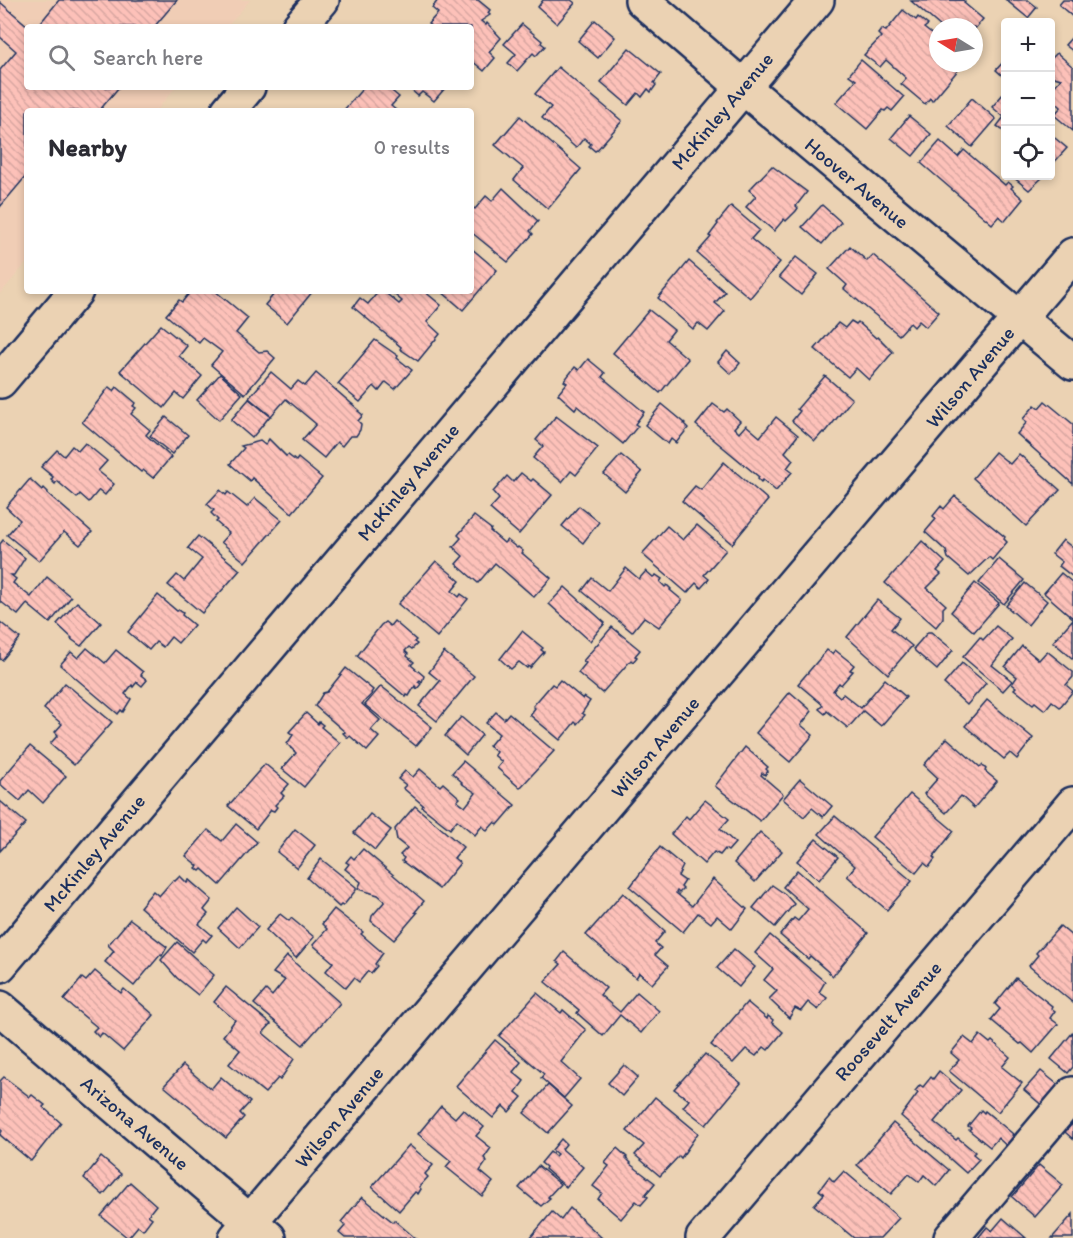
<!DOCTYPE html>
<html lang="en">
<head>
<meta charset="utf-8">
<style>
	body { margin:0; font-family:Itim,sans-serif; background:#f2f2f3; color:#2b2b33 }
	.controls { position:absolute; right:18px; top:18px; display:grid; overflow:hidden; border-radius:6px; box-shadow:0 3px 9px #0003 }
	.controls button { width:54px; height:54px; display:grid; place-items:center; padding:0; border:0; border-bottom:2px solid #e1e1e2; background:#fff; color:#2b2b33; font:30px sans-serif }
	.compass { position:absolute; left:929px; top:18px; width:54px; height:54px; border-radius:50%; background:#fff; box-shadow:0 3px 9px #0003; rotate:281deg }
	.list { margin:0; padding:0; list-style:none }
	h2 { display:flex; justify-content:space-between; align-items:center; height:78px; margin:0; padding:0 24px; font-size:26px }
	h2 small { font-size:20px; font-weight:400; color:#7c7c81 }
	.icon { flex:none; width:33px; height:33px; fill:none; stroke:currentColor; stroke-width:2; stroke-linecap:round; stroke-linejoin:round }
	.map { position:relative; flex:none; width:1073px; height:1238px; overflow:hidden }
	.search { position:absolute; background:#fff; box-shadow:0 3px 9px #0003; left:24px; top:24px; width:450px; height:66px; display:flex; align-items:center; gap:15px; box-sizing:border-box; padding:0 21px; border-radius:6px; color:#7c7c81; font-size:22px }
	.panel { position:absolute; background:#fff; box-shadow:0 3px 9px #0003; left:24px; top:108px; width:450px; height:186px; border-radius:6px }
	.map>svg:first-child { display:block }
</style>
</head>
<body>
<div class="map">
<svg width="1073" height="1238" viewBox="0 0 1073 1238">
	<defs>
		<pattern id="building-back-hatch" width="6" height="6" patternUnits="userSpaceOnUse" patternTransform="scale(1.5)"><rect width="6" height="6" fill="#fdc1b9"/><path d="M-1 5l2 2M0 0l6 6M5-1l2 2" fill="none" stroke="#d8a6a1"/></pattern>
	</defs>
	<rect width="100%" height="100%" fill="#ebd2b3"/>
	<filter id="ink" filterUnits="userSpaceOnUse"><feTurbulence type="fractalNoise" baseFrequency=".0167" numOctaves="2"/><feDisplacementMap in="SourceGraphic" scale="12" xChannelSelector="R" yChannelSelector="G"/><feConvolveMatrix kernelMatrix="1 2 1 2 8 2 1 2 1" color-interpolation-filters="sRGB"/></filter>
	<g filter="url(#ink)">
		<path fill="#f0cdb5" d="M 0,0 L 250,0 L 227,27 L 27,27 L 27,87 L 176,87 L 156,111 L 27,111 L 27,262 L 0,294 Z"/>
		<g fill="url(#building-back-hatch)" stroke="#1b2f5e" stroke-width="1.5">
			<path d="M 59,0 L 177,0 L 154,27 L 37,27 Z"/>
			<path d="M 438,0 L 478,0 L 490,10 L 488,13 L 490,15 L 481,21 L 486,25 L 487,23 L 501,38 L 489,52 L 495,58 L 484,71 L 471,60 L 471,27 L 432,27 L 428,24 L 438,13 L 432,8 Z"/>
			<path d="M 543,0 L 571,0 L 575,3 L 557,24 L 538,7 Z"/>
			<path d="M 963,0 L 965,2 L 964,3 L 983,19 L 974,30 L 974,27 L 941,27 L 911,1 Z"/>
			<path d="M 1006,0 L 1028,0 L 1037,7 L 1028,18 Z"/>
			<path d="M 1063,0 L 1073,0 L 1073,17 L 1059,5 Z"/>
			<path d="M 0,2 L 29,27 L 27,27 L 27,87 L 119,87 L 99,111 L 27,111 L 27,175 L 0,207 L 0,70 L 16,51 L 0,37 Z"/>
			<path d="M 903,10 L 916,20 L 918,17 L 928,25 L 924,28 L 938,39 L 938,63 L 964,63 L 932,101 L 930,98 L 925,104 L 901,84 L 906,78 L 886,60 L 880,67 L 864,55 L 881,37 L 878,34 L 882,29 L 886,31 Z"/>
			<path d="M 595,20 L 615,37 L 598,58 L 578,41 Z"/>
			<path d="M 522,24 L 542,41 L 541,43 L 545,46 L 536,56 L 533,53 L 517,71 L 508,63 L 516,54 L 504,44 Z"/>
			<path d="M 1073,36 L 1073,51 L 1065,45 Z"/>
			<path d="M 629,48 L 661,74 L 654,83 L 656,85 L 651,92 L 648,89 L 642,97 L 638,93 L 628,105 L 601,82 Z"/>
			<path d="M 1057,53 L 1073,67 L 1073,131 L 1054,115 L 1061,107 L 1050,97 L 1050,91 L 1061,79 L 1054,77 L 1050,73 L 1050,60 Z"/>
			<path d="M 1006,59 L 1006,79 L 996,70 Z"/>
			<path d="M 861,60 L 904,97 L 892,111 L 888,108 L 885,111 L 883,110 L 867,129 L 836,103 L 856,80 L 849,75 Z"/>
			<path d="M 558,67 L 622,121 L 597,150 L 595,151 L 589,146 L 591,144 L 584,138 L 576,148 L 542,118 L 551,107 L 535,94 Z"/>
			<path d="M 364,87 L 387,87 L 399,97 L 391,106 L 397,111 L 343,111 Z"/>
			<path d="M 408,87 L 446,87 L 434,101 L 422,92 L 418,96 Z"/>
			<path d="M 1004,93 L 1006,94 L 1006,133 L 997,126 L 1004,117 L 992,107 Z"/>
			<path d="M 972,98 L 996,119 L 972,147 L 948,126 Z"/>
			<path d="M 520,116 L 581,169 L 548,209 L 514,180 L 523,168 L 495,145 Z"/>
			<path d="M 909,116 L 931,134 L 913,156 L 891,138 Z"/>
			<path d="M 1050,134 L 1067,148 L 1050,167 Z"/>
			<path d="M 940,141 L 958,157 L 964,150 L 1005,185 L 1008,182 L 1013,186 L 1011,188 L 1023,199 L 1005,221 L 999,216 L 992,224 L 921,163 Z"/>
			<path d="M 772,166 L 807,192 L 796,206 L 798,208 L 796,211 L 786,221 L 784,219 L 774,231 L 746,207 L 756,196 L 749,190 Z"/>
			<path d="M 1012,176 L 1044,176 L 1029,190 Z"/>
			<path d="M 503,188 L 538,221 L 530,231 L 533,234 L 508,262 L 471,232 L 471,206 L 475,209 L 486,196 L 492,201 Z"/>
			<path d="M 822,205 L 841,222 L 822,244 L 802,227 Z"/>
			<path d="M 731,206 L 759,230 L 751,239 L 780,262 L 750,298 L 697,253 L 711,237 L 709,236 L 718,224 L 717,223 Z"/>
			<path d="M 850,246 L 867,261 L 873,255 L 939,312 L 926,327 L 919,321 L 914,327 L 910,323 L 899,335 L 844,289 L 847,285 L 829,269 Z"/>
			<path d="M 471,248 L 497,270 L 463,310 L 441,291 L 471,291 Z"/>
			<path d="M 796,257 L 818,274 L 801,295 L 779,277 Z"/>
			<path d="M 689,261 L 725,292 L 715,303 L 725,311 L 708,331 L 698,323 L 693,329 L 658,298 Z"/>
			<path d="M 191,291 L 215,291 L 248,318 L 236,333 L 259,352 L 267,351 L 275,358 L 245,394 L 211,365 L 222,352 L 203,338 L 199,343 L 166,315 L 179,300 L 182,302 Z"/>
			<path d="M 271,291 L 313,291 L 287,323 L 265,305 L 274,294 Z"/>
			<path d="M 379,291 L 383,291 L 399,304 L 402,301 L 390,291 L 424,291 L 441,305 L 427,322 L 440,334 L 418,361 L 400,349 L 401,347 L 353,307 L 360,298 L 368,304 Z"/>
			<path d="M 649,310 L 674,330 L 666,340 L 688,359 L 660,393 L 613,353 Z"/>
			<path d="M 851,321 L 856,324 L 858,322 L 876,338 L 878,337 L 893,352 L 869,380 L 856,368 L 848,377 L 815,349 L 838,323 L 845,328 Z"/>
			<path d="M 161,325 L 187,346 L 179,356 L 202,376 L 183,399 L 176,393 L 164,408 L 120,371 Z"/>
			<path d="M 375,340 L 398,356 L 397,358 L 412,370 L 395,389 L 386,382 L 379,391 L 374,386 L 360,402 L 338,384 Z"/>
			<path d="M 727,351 L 740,363 L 731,374 L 718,362 Z"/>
			<path d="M 588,359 L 605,373 L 602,377 L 644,412 L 635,424 L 638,426 L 623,444 L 577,406 L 575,409 L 558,394 L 567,383 L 564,381 L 575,367 L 579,370 Z"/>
			<path d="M 271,372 L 291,389 L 298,381 L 305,386 L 316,373 L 359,410 L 358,411 L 363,415 L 358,421 L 361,424 L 360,430 L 356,436 L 350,436 L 342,446 L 337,442 L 324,458 L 302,440 L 316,424 L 286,399 L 271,416 L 249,398 Z"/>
			<path d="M 220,374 L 242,394 L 219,420 L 197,400 Z"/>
			<path d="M 825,376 L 852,399 L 825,433 L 823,432 L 815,441 L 792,421 L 800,411 L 797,409 Z"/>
			<path d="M 109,387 L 114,391 L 117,387 L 136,403 L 133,406 L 136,408 L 131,414 L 150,430 L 146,435 L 171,457 L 153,478 L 143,470 L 141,472 L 82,422 Z"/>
			<path d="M 249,399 L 270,416 L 252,438 L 231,420 Z"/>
			<path d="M 1045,401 L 1073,424 L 1073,484 L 1017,434 L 1027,422 L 1023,419 L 1035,405 L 1039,408 Z"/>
			<path d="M 662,404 L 685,423 L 684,424 L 688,428 L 676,443 L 671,439 L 668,444 L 645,425 Z"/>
			<path d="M 713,404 L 724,412 L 727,409 L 740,421 L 734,428 L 739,433 L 746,425 L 760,437 L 776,417 L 798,435 L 785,452 L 793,460 L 787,468 L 792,472 L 776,491 L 763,480 L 761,482 L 758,479 L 759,477 L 696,425 Z"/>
			<path d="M 556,416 L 598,448 L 576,475 L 571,471 L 562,482 L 533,458 L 543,446 L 536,440 Z"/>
			<path d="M 166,417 L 188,435 L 172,454 L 150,436 Z"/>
			<path d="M 269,439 L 286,456 L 288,455 L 296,461 L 298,458 L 322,478 L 292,513 L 252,478 L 250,481 L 230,464 L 244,448 L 241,446 L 260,441 L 265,445 Z"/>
			<path d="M 85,443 L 107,461 L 98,471 L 114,484 L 105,495 L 99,490 L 89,502 L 80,494 L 77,498 L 57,481 L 55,484 L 51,480 L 53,477 L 41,467 L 57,450 L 64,456 L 72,446 L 78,451 Z"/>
			<path d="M 995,452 L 1010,464 L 1019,454 L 1060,490 L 1026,526 L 973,478 Z"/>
			<path d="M 621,455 L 642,472 L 625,492 L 604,474 Z"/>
			<path d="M 724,462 L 768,500 L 732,544 L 682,501 L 695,486 L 701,490 Z"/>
			<path d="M 521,473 L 531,481 L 533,479 L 552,495 L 519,534 L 490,509 L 499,499 L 493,492 L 507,476 L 513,482 Z"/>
			<path d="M 30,479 L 42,490 L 44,488 L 48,492 L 47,493 L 92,532 L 80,545 L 64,532 L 39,561 L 7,535 L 20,520 L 6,507 Z"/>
			<path d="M 220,490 L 226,495 L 228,492 L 247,507 L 255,498 L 282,520 L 245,562 L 221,542 L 229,533 L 216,522 L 218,520 L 211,513 L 214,510 L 207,504 Z"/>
			<path d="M 955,496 L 1005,537 L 1004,539 L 1007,542 L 992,560 L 989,557 L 969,576 L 948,558 L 946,551 L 925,532 L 936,519 L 933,516 L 941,506 L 944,509 Z"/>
			<path d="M 579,506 L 599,522 L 583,543 L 562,526 Z"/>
			<path d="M 474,516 L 491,529 L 490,531 L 504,543 L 507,540 L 517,548 L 518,547 L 523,551 L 522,553 L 551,578 L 534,597 L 495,563 L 478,583 L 456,564 L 463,556 L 453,547 L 461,538 L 458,535 Z"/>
			<path d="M 697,525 L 726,550 L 704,575 L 709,579 L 701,588 L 696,583 L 687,593 L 642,554 L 667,526 L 683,540 Z"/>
			<path d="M 198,536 L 240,570 L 202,613 L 168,585 L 177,575 L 184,581 L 202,559 L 188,548 Z"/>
			<path d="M 3,540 L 25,558 L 14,575 L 11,575 L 16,579 L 13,583 L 31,597 L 47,577 L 71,597 L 50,623 L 27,604 L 18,615 L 0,601 L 0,544 Z"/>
			<path d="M 1063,540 L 1073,548 L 1073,577 L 1059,566 L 1062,562 L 1052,554 Z"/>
			<path d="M 922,541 L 945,562 L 937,571 L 941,574 L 927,588 L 946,605 L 943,608 L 943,618 L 936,627 L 885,583 Z"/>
			<path d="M 999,559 L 1024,580 L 1004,604 L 979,583 Z"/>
			<path d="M 436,561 L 460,581 L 452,591 L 459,597 L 461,594 L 468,599 L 437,637 L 398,604 Z"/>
			<path d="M 626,568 L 639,579 L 646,571 L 653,577 L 656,575 L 662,579 L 660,582 L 665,587 L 667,585 L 671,589 L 670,590 L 682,600 L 659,627 L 644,617 L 632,632 L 582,591 L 592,578 L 608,591 Z"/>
			<path d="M 1061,573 L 1073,583 L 1073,618 L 1044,593 Z"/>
			<path d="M 975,583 L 999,603 L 974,632 L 951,612 Z"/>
			<path d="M 1025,583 L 1047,601 L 1028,625 L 1006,606 Z"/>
			<path d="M 565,587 L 605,623 L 590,641 L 549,604 Z"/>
			<path d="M 158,595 L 177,611 L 179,610 L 183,613 L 182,615 L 194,625 L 178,643 L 171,637 L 163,647 L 156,642 L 149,650 L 128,632 Z"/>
			<path d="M 877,600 L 900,618 L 891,629 L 912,646 L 888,674 L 847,637 Z"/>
			<path d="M 77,602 L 101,623 L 81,646 L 71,639 L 72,638 L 57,624 Z"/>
			<path d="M 1073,619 L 1073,659 L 1053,642 Z"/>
			<path d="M 394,621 L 416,640 L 414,642 L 417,644 L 412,649 L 409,647 L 405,651 L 408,654 L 407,656 L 414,662 L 411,665 L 424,676 L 422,682 L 420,680 L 418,682 L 421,684 L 417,689 L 415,686 L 409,696 L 407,695 L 406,697 L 357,656 L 381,625 L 385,622 L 390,626 Z"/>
			<path d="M 0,622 L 20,638 L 2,660 L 0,659 Z"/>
			<path d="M 996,626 L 1012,639 L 992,665 L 1012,681 L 1003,691 L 963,657 L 980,637 L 983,640 Z"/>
			<path d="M 612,627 L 640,650 L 635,656 L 637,657 L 633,662 L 631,660 L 602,693 L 578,673 L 586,663 L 583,661 Z"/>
			<path d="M 522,631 L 543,648 L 541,650 L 544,652 L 530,668 L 528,666 L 527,668 L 519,662 L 511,669 L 500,659 Z"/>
			<path d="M 928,632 L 931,632 L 953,650 L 937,670 L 915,651 L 914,648 Z"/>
			<path d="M 1022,646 L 1039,660 L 1047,651 L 1073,672 L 1073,677 L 1066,685 L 1073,691 L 1060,707 L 1052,701 L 1045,710 L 1035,702 L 1033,704 L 1014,689 L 1016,687 L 1012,684 L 1017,677 L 1005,667 Z"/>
			<path d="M 87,648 L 105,663 L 116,650 L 143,672 L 141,675 L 147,680 L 142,686 L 137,682 L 133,687 L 132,685 L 125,694 L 131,699 L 123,712 L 121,710 L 118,714 L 60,665 L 71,652 L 78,658 Z"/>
			<path d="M 827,650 L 832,654 L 835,650 L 854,665 L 850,670 L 853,671 L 841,685 L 839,683 L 833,691 L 840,697 L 843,694 L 861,708 L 885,679 L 906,697 L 881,726 L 863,711 L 848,728 L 827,711 L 825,714 L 819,709 L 823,705 L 798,684 Z"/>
			<path d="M 444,652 L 474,676 L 437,721 L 419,706 L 440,681 L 429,672 Z"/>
			<path d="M 962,663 L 986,683 L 967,705 L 944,684 Z"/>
			<path d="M 346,668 L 373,690 L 371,693 L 372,694 L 362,704 L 380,720 L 371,730 L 379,737 L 367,751 L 350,736 L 348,738 L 343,733 L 345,732 L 315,706 L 323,693 L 327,692 Z"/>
			<path d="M 560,680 L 583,699 L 584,697 L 590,701 L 582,713 L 585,715 L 577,724 L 575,722 L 560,740 L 530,715 L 535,708 L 533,706 L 552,684 L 555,686 Z"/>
			<path d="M 65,683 L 112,722 L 74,765 L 50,744 L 58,735 L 55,732 L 62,724 L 44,709 Z"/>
			<path d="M 381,686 L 432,727 L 416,746 L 365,705 Z"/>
			<path d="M 790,692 L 812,711 L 801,725 L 813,735 L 790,762 L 756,733 Z"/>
			<path d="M 987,700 L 1033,738 L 1017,759 L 1010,753 L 1004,759 L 965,726 Z"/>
			<path d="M 496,712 L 504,719 L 509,713 L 554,751 L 520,788 L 497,768 L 502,762 L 494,755 L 496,752 L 489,746 L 499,734 L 486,723 Z"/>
			<path d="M 306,713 L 318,724 L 319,722 L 323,725 L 321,727 L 340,743 L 304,787 L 282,769 L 296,753 L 287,744 L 293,735 L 289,732 Z"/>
			<path d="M 461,717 L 482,735 L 466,755 L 445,736 Z"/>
			<path d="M 947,738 L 980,767 L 982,765 L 986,769 L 985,771 L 997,781 L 974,808 L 961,796 L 946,813 L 924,794 L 938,778 L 924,765 Z"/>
			<path d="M 30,746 L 66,776 L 43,803 L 29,790 L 20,801 L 0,784 L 0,781 Z"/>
			<path d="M 745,747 L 768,767 L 766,769 L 768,771 L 765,775 L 762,773 L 761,775 L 783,794 L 760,821 L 715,786 Z"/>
			<path d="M 463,761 L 515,805 L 498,825 L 495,822 L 487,831 L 482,826 L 475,835 L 457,820 L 450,829 L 422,807 L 423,805 L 403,788 L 406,785 L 398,779 L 405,771 L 413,777 L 420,769 L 440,786 L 443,783 L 460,798 L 457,801 L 465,807 L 476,793 L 461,783 L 462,782 L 452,773 Z"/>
			<path d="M 265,764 L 289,784 L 281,793 L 284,796 L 275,805 L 277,807 L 274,811 L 271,810 L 256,829 L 228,806 Z"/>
			<path d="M 800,779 L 832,806 L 823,817 L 812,808 L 804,817 L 783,799 Z"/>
			<path d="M 910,794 L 954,831 L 933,857 L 935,859 L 929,867 L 924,863 L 916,873 L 872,837 Z"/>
			<path d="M 705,800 L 729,819 L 720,829 L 735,843 L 728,851 L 725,849 L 720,855 L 714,852 L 704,864 L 671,834 L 686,816 L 689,819 Z"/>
			<path d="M 0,801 L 26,823 L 0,851 Z"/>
			<path d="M 415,806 L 463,847 L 454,858 L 460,863 L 439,889 L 402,861 L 404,858 L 400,855 L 407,848 L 397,840 L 395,829 Z"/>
			<path d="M 370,814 L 391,830 L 375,850 L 354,833 Z"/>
			<path d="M 835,816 L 912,881 L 887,910 L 847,876 L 855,866 L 819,834 Z"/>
			<path d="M 236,824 L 257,842 L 220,885 L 202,869 L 200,871 L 196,868 L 198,866 L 186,856 L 208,830 L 222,841 Z"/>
			<path d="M 295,829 L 315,845 L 297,868 L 277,852 Z"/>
			<path d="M 760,832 L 782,851 L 755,882 L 734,863 Z"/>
			<path d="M 816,839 L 838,857 L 819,880 L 797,861 Z"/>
			<path d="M 660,847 L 683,866 L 678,876 L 685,881 L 681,887 L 683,889 L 679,893 L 677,891 L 676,893 L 692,906 L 713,879 L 747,909 L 732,929 L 717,916 L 711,923 L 698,913 L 683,932 L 630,887 Z"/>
			<path d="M 363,849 L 424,901 L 415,912 L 417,913 L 394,940 L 371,921 L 372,916 L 385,901 L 378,895 L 358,889 L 361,882 L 345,869 L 349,864 L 346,862 L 351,856 L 354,859 Z"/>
			<path d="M 321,859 L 356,887 L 356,890 L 343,906 L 341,905 L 339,907 L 307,878 Z"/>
			<path d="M 797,870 L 868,933 L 833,976 L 810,956 L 808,959 L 780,935 L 794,918 L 798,921 L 808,909 L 783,887 Z"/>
			<path d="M 180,876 L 187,883 L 189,880 L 212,900 L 204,910 L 208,914 L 199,924 L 212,935 L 206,942 L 203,939 L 192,952 L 140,907 L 153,891 L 159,896 L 173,880 L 175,881 Z"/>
			<path d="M 772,885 L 785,894 L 794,904 L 775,927 L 753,908 Z"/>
			<path d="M 623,893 L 665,931 L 655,943 L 661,948 L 655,955 L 668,966 L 652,984 L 639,973 L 636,978 L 586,935 Z"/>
			<path d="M 236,907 L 258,927 L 240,948 L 218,928 Z"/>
			<path d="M 334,909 L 363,932 L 361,934 L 383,953 L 375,964 L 377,966 L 371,973 L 368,971 L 359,982 L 354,978 L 346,988 L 326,971 L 333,962 L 313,945 L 327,929 L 322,924 Z"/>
			<path d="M 280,914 L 289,921 L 291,918 L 314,937 L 296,958 L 266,930 Z"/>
			<path d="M 130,919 L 167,947 L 162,956 L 161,954 L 134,986 L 105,962 L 114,951 L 108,945 Z"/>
			<path d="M 1060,926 L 1073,937 L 1073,1003 L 1029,966 L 1038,955 L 1036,953 Z"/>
			<path d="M 770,935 L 825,982 L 819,992 L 827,998 L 818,1010 L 808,1002 L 801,1011 L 795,1008 L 789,1018 L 769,999 L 777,991 L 764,980 L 773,969 L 755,953 Z"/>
			<path d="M 177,942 L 214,975 L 198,995 L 177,978 L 161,960 Z"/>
			<path d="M 734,949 L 755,967 L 739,987 L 717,968 Z"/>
			<path d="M 564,952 L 606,988 L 600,995 L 620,1012 L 637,992 L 659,1011 L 641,1033 L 620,1015 L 603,1036 L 577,1013 L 579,1010 L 545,982 L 561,964 L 557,961 Z"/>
			<path d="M 287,956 L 340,1003 L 303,1045 L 254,1004 L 266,990 L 272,996 L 285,980 L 273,973 Z"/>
			<path d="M 95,971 L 121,993 L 124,989 L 154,1015 L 123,1051 L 102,1033 L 99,1037 L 93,1031 L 97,1027 L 64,1000 L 82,978 L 86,981 Z"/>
			<path d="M 1016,978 L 1052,1006 L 1051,1008 L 1055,1011 L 1050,1018 L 1058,1024 L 1033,1053 L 1022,1043 L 1020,1044 L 991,1020 L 1000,1009 L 995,1004 Z"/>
			<path d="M 226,987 L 271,1024 L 263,1033 L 294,1059 L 280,1080 L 278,1078 L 265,1093 L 229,1064 L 240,1050 L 223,1036 L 235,1020 L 214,1002 Z"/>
			<path d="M 537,993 L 561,1013 L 563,1010 L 586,1030 L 561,1062 L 580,1079 L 564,1098 L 541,1078 L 544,1074 L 499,1036 Z"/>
			<path d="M 747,1002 L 767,1019 L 768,1016 L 773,1020 L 772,1022 L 783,1032 L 768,1050 L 764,1047 L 756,1056 L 746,1049 L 733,1063 L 711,1045 Z"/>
			<path d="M 1073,1032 L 1073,1067 L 1068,1073 L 1051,1059 Z"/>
			<path d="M 980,1035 L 990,1043 L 992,1041 L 1010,1057 L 1002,1067 L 1022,1083 L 998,1112 L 949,1071 L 959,1060 L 951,1053 L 964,1037 L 973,1044 Z"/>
			<path d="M 495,1040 L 521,1062 L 513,1072 L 524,1081 L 516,1092 L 522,1097 L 509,1112 L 503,1106 L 493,1118 L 456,1086 Z"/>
			<path d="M 705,1054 L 741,1083 L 706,1125 L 683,1107 L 689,1100 L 674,1089 Z"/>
			<path d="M 183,1065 L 211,1089 L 221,1077 L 250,1102 L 240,1113 L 244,1117 L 226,1138 L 164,1086 Z"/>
			<path d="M 624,1065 L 638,1077 L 622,1096 L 608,1083 Z"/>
			<path d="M 939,1071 L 961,1090 L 934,1122 L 956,1140 L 958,1138 L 975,1152 L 973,1154 L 979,1159 L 966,1173 L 901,1116 L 918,1093 L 915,1091 L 920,1085 L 923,1087 L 931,1077 L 933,1079 Z"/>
			<path d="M 1041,1071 L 1062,1088 L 1045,1108 L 1024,1090 Z"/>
			<path d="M 4,1077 L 30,1097 L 32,1095 L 45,1105 L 43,1107 L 61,1123 L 31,1161 L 0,1135 L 2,1131 L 0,1129 L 0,1081 Z"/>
			<path d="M 548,1085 L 572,1106 L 548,1133 L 524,1113 Z"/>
			<path d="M 655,1097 L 698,1133 L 681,1158 L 679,1156 L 660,1176 L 635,1155 L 644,1145 L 627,1131 Z"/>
			<path d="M 441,1106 L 455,1118 L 463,1109 L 484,1127 L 476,1136 L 491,1148 L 484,1158 L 487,1161 L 480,1171 L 493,1182 L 482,1196 L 446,1167 L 451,1161 L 418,1134 Z"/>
			<path d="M 981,1110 L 984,1113 L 985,1111 L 1013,1134 L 1012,1135 L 1018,1141 L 1011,1150 L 998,1138 L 990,1147 L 969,1130 L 971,1128 L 968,1126 Z"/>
			<path d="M 893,1123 L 949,1170 L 936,1186 L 924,1175 L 919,1182 L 909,1174 L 891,1194 L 857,1165 Z"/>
			<path d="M 1073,1123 L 1073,1139 L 1065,1132 Z"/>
			<path d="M 561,1139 L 566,1144 L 562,1149 L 583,1167 L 566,1187 L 545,1169 L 546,1167 L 541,1163 L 550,1152 L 555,1156 L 557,1154 L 552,1150 Z"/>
			<path d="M 409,1145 L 433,1165 L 425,1174 L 428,1177 L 419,1187 L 421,1189 L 418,1194 L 415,1192 L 399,1211 L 372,1187 Z"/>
			<path d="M 617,1148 L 627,1157 L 626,1158 L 631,1163 L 630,1164 L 655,1183 L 645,1195 L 648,1197 L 641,1205 L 636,1201 L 621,1219 L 598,1199 L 602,1193 L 593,1186 L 609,1166 L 605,1163 Z"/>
			<path d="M 101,1157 L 121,1174 L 103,1195 L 84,1178 Z"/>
			<path d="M 1039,1165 L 1063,1185 L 1035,1217 L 1012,1197 Z"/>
			<path d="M 538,1166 L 560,1184 L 548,1197 L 550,1198 L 541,1206 L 519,1188 Z"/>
			<path d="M 844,1171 L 899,1218 L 880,1238 L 854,1238 L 814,1205 L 824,1194 L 819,1190 L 829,1177 L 834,1182 Z"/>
			<path d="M 130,1182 L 156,1205 L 148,1215 L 152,1218 L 143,1230 L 138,1226 L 128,1238 L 101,1216 Z"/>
			<path d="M 362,1197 L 393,1222 L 394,1220 L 415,1238 L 345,1238 L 339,1233 L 345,1226 L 341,1222 Z"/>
			<path d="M 570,1208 L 602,1238 L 530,1238 L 552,1212 L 561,1220 Z"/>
			<path d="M 1073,1214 L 1073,1238 L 1052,1238 Z"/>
			<path d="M 1003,1218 L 1026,1238 L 978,1238 L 987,1227 L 992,1231 Z"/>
		</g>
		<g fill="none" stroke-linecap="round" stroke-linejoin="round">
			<g stroke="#1b2f5e" stroke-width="38">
				<g id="minor">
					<path d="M 642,0 L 743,87 L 1073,363"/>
					<path d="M 299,27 L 322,0"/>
					<path d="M 228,111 L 248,87"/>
					<path d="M 0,381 L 76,291"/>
					<path d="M 0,965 L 817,0"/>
					<path d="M 0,1008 L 269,1238"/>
					<path d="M 236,1238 L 1073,255"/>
					<path d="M 703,1238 L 1073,804"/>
					<path d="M 951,1238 L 1073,1094"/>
				</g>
			</g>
			<use href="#minor" stroke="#ebd2b3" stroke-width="33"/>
		</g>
	</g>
	<g text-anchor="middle" stroke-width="6" stroke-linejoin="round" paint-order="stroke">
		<g font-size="20" fill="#1b2f5e" stroke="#ebd2b3">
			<text transform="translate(722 111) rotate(-50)" y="7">McKinley Avenue</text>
			<text transform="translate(857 183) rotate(40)" y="7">Hoover Avenue</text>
			<text transform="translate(970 377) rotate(-50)" y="7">Wilson Avenue</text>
			<text transform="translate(408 482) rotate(-50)" y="7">McKinley Avenue</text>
			<text transform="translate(655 747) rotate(-50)" y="7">Wilson Avenue</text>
			<text transform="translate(94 853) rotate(-50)" y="7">McKinley Avenue</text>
			<text transform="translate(888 1021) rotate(-49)" y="7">Roosevelt Avenue</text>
			<text transform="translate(339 1117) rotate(-50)" y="7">Wilson Avenue</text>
			<text transform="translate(135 1123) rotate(40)" y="7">Arizona Avenue</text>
		</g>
	</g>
</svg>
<div class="controls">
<button>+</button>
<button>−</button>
<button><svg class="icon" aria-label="locate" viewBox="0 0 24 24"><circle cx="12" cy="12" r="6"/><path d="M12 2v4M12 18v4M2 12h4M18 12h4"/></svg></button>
</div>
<svg class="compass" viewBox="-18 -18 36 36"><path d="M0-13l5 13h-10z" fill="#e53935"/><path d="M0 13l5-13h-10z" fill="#7c7c81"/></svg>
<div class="search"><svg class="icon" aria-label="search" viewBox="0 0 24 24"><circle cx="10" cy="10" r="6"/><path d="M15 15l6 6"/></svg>Search here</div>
<section class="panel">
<h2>Nearby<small>0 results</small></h2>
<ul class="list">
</ul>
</section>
</div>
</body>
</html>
